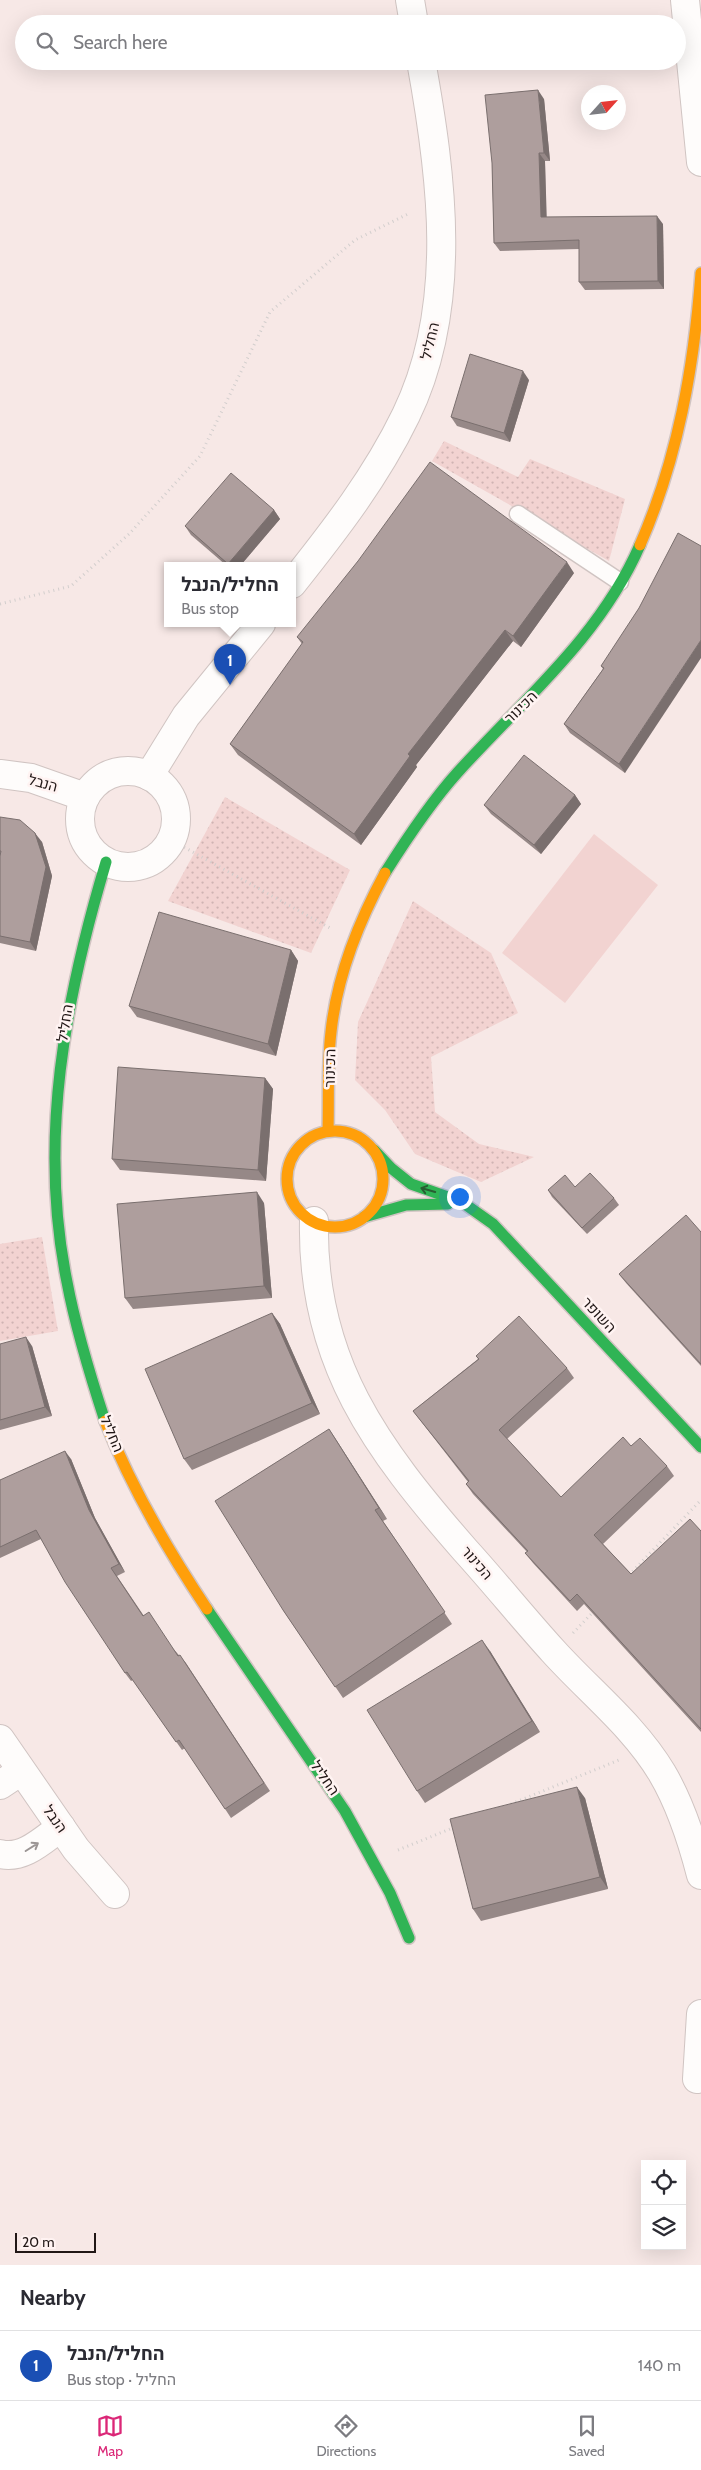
<!DOCTYPE html>
<html lang="en">
<head>
<meta charset="utf-8">
<style>
	body { margin:0; font-family:Cabin,Heebo,sans-serif; background:#f2f2f3; color:#2b2b33 }
	.controls { position:absolute; right:15px; bottom:15px; display:grid; overflow:hidden; border-radius:0px; box-shadow:0 5px 20px #0002 }
	.controls button { width:45px; height:45px; display:grid; place-items:center; padding:0; border:0; border-bottom:1px solid #e1e1e2; background:#fff; color:#2b2b33; font:25px sans-serif }
	.compass { position:absolute; left:581px; top:85px; width:45px; height:45px; border-radius:50%; background:#fff; box-shadow:0 5px 20px #0002; rotate:63deg }
	.scale { position:absolute; left:15px; bottom:12px; width:81px; box-sizing:border-box; padding-left:5px; border:2px solid #211716; border-top:0; font-size:14px; line-height:18px; white-space:nowrap; color:#211716; -webkit-text-stroke:4px #fff3f2; paint-order:stroke }
	.you { position:absolute; left:459px; top:1196px; width:18px; height:18px; margin:-12px; border:4px solid #fff; border-radius:50%; background:#1a73e8; box-shadow:0 0 0 8px #1a73e833 }
	.badge { display:grid; place-items:center; width:32px; height:32px; border-radius:50%; background:#db2777; color:#fff; font-size:16px; font-weight:700 }
	.pin { position:absolute; translate:-50% -41px; filter:drop-shadow(0 1px 2px #0008) }
	.pin::after { content:''; position:absolute; top:26px; width:18px; height:15px; background:inherit; clip-path:polygon(0 0,100% 0,50% 100%) }
	.popup { position:absolute; left:164px; top:562px; width:132px; height:65px; box-sizing:border-box; display:grid; place-content:center; border-radius:0px; background:#fff; filter:drop-shadow(0 1px 4px #0005); font-size:16px; white-space:nowrap; color:#7c7c81 }
	.popup b { font-size:19px; color:#2b2b33 }
	.popup::after { content:''; position:absolute; left:50%; top:100%; margin-left:-10px; border:10px solid transparent; border-top-color:#fff }
	.list { margin:0; padding:0; list-style:none }
	h2 { display:flex; justify-content:space-between; align-items:center; height:65px; margin:0; padding:0 20px; font-size:21px }
	h2 small { font-size:16px; font-weight:400; color:#7c7c81 }
	.list li { display:grid; grid-template-columns:32px 1fr auto; gap:15px; align-items:center; box-sizing:border-box; height:70px; padding:0 20px; border-top:1px solid #e1e1e2 }
	.list b { display:block; font-size:19px; white-space:nowrap }
	.list p { margin:0; font-size:16px; white-space:nowrap; color:#7c7c81 }
	.list em { font-size:16px; font-style:normal; color:#7c7c81 }
	.icon { flex:none; width:28px; height:28px; fill:none; stroke:currentColor; stroke-width:2; stroke-linecap:round; stroke-linejoin:round }
	.map { position:relative; flex:none; width:701px; height:2265px; overflow:hidden }
	.search { position:absolute; background:#fff; box-shadow:0 5px 20px #0002; left:15px; right:15px; top:15px; height:55px; display:flex; align-items:center; gap:12px; box-sizing:border-box; padding:0 18px; border-radius:28px; color:#7c7c81; font-size:19px }
	.sheet { height:135px; background:#fff }
	nav { display:flex; justify-content:space-around; align-items:center; box-sizing:border-box; height:70px; border-top:1px solid #e1e1e2; background:#fff; font-size:14px; color:#7c7c81 }
	nav a { display:grid; justify-items:center; gap:2px }
	nav .on { color:#db2777 }
	.map>svg:first-child { display:block }
</style>
</head>
<body>
<div class="map">
<svg width="701" height="2265" viewBox="0 0 701 2265">
	<defs>
		<pattern id="grass-dots" width="8" height="8" patternUnits="userSpaceOnUse" patternTransform="scale(1.25)"><rect width="8" height="8" fill="#f2d3d1"/><path d="M2 2h.1M6 6h.1" fill="none" stroke="#cfb4b3" stroke-width="1.8" stroke-linecap="round"/></pattern>
	</defs>
	<rect width="100%" height="100%" fill="#f7e8e6"/>
	<g fill="url(#grass-dots)">
		<path d="M 444,441 L 518,477 L 530,459 L 625,499 L 609,561 L 432,461 Z"/>
		<path d="M 225,797 L 350,870 L 311,953 L 168,901 Z"/>
		<path d="M 413,901 L 491,953 L 518,1013 L 431,1057 L 435,1112 L 479,1144 L 534,1157 L 481,1182 L 415,1154 L 385,1110 L 355,1080 L 358,1022 Z"/>
		<path d="M 42,1237 L 58,1331 L 0,1341 L 0,1244 Z"/>
	</g>
	<path fill="#f2d3d1" d="M 594,834 L 658,885 L 565,1003 L 502,953 Z"/>
	<g fill="none" stroke-linecap="round" stroke-linejoin="round">
		<g stroke="#d0c4c2" stroke-width="19">
			<path id="lane" d="M 518,514 L 620,582"/>
		</g>
		<g stroke="#d0c4c2" stroke-width="30">
			<g id="street">
				<path d="M 410,0 L 414,24"/>
				<path d="M 685,0 L 701,162"/>
				<path d="M 292,584 C 335,530 376,477 406,415 C 459,306 442,176 421,61"/>
				<circle cx="128" cy="819" r="48"/>
				<path d="M 0,774 L 31,778 L 85,797"/>
				<path d="M 149,776 L 186,716 L 261,624"/>
				<path d="M 314,1221 C 311,1362 377,1449 465,1550 C 495,1583 523,1618 553,1651 C 589,1691 634,1726 662,1773 C 681,1805 692,1840 701,1875"/>
				<path d="M 0,1739 L 76,1849 L 115,1894"/>
				<path d="M 0,1785 L 21,1771"/>
				<path d="M 0,1854 C 23,1860 43,1840 61,1827"/>
				<path d="M 697,2079 L 701,2014"/>
			</g>
		</g>
		<g stroke="#d0c4c2" stroke-width="14">
			<g id="fast">
				<path d="M 385,873 C 407,838 430,803 458,772 C 524,699 600,637 640,545"/>
				<path d="M 374,1150 L 391,1168 L 411,1184 L 462,1202 L 493,1224 L 701,1447"/>
				<path d="M 364,1217 L 406,1205 L 448,1204"/>
				<path d="M 105,1421 C 90,1375 76,1330 67,1282 C 38,1140 65,999 106,862"/>
				<path d="M 207,1609 L 345,1811 L 390,1893 L 409,1938"/>
			</g>
		</g>
		<g stroke="#d0c4c2" stroke-width="14">
			<g id="slow">
				<path d="M 640,545 C 678,458 694,367 701,273"/>
				<circle cx="335" cy="1179" r="48"/>
				<path d="M 328,1131 C 329,1098 327,1065 331,1032 C 337,975 358,923 385,873"/>
				<path d="M 105,1421 C 131,1487 167,1549 207,1609"/>
			</g>
		</g>
		<g stroke="#d2cecd" stroke-width="3" stroke-dasharray="1 4" stroke-linecap="butt">
			<path d="M 0,604 L 71,586 L 129,534 L 200,456 L 270,312 L 355,240 L 410,213"/>
			<path d="M 171,840 L 330,928"/>
			<path d="M 629,1575 L 701,1500"/>
			<path d="M 573,1633 L 595,1610"/>
			<path d="M 511,1804 L 619,1760"/>
			<path d="M 398,1850 L 455,1827"/>
		</g>
		<use href="#lane" stroke="#fefcfb" stroke-width="16"/>
		<use href="#street" stroke="#fefcfb" stroke-width="28"/>
		<use href="#fast" stroke="#30b455" stroke-width="11"/>
		<use href="#slow" stroke="#ff9f0a" stroke-width="11"/>
	</g>
	<g fill="#968887">
		<path d="M 544,99 L 550,161 L 545,161 L 546,217 L 663,224 L 664,289 L 585,290 L 579,282 L 579,249 L 500,251 L 494,243 L 492,163 Z"/>
		<path d="M 529,380 L 510,442 L 457,426 L 451,417 Z"/>
		<path d="M 274,510 L 280,519 L 240,566 L 227,566 L 191,535 L 185,526 Z"/>
		<path d="M 701,546 L 625,773 L 570,733 L 564,724 L 603,669 L 601,666 Z"/>
		<path d="M 574,573 L 521,647 L 513,641 L 416,765 L 417,767 L 361,845 L 238,755 L 230,744 L 302,644 L 297,637 Z"/>
		<path d="M 575,795 L 581,804 L 541,854 L 491,814 L 484,805 Z"/>
		<path d="M 0,817 L 42,842 L 52,876 L 36,951 L 0,943 Z"/>
		<path d="M 291,950 L 298,961 L 276,1056 L 137,1017 L 129,1006 Z"/>
		<path d="M 265,1078 L 273,1089 L 266,1181 L 120,1170 L 112,1159 Z"/>
		<path d="M 575,1187 L 614,1198 L 619,1205 L 587,1234 L 552,1197 L 548,1190 Z"/>
		<path d="M 264,1203 L 272,1298 L 133,1309 L 125,1298 Z"/>
		<path d="M 701,1232 L 701,1366 L 626,1283 L 619,1274 Z"/>
		<path d="M 272,1313 L 280,1324 L 320,1414 L 192,1470 L 184,1459 Z"/>
		<path d="M 0,1344 L 32,1346 L 52,1416 L 0,1430 Z"/>
		<path d="M 476,1356 L 567,1368 L 574,1378 L 507,1439 L 561,1497 L 631,1446 L 667,1466 L 674,1476 L 603,1544 L 631,1574 L 701,1531 L 701,1732 L 584,1604 L 577,1611 L 533,1563 L 525,1553 L 527,1552 L 473,1494 L 466,1484 L 468,1482 L 413,1411 L 478,1359 Z"/>
		<path d="M 329,1429 L 387,1519 L 383,1521 L 452,1624 L 343,1698 L 283,1610 Z"/>
		<path d="M 71,1459 L 95,1518 L 125,1572 L 117,1576 L 144,1616 L 186,1663 L 270,1791 L 231,1818 L 185,1748 L 182,1750 L 133,1680 L 131,1681 L 125,1673 L 41,1539 L 0,1558 L 0,1480 Z"/>
		<path d="M 490,1651 L 540,1732 L 425,1803 L 417,1791 Z"/>
		<path d="M 585,1798 L 608,1889 L 481,1921 L 473,1909 Z"/>
	</g>
	<g fill="#7a6f6e">
		<path d="M 538,90 L 544,99 L 550,161 L 544,153 Z"/>
		<path d="M 539,153 L 545,161 L 547,226 L 541,217 Z"/>
		<path d="M 657,216 L 663,224 L 664,289 L 658,281 Z"/>
		<path d="M 523,371 L 529,380 L 510,442 L 504,433 Z"/>
		<path d="M 274,510 L 280,519 L 240,566 L 230,566 L 228,564 Z"/>
		<path d="M 567,562 L 574,573 L 521,647 L 513,636 Z"/>
		<path d="M 505,630 L 513,641 L 416,765 L 417,767 L 361,845 L 354,834 L 408,754 Z"/>
		<path d="M 701,640 L 701,658 L 625,773 L 619,764 Z"/>
		<path d="M 575,795 L 581,804 L 541,854 L 534,845 Z"/>
		<path d="M 35,833 L 42,842 L 52,876 L 36,951 L 30,942 Z"/>
		<path d="M 291,950 L 298,961 L 276,1056 L 268,1044 Z"/>
		<path d="M 265,1078 L 273,1089 L 266,1181 L 258,1170 Z"/>
		<path d="M 257,1192 L 264,1203 L 272,1298 L 264,1286 Z"/>
		<path d="M 272,1313 L 280,1324 L 320,1414 L 312,1403 Z"/>
		<path d="M 26,1337 L 32,1346 L 52,1416 L 45,1407 Z"/>
		<path d="M 329,1429 L 337,1441 L 387,1519 L 379,1508 Z"/>
		<path d="M 65,1451 L 71,1459 L 95,1518 L 125,1572 L 119,1564 L 89,1510 Z"/>
		<path d="M 482,1640 L 490,1651 L 540,1732 L 532,1721 Z"/>
		<path d="M 577,1787 L 585,1798 L 608,1889 L 600,1877 Z"/>
	</g>
	<g fill="#ae9e9d" stroke="#7a6f6e">
		<path d="M 538,90 L 544,153 L 539,153 L 541,217 L 657,216 L 658,281 L 579,282 L 579,240 L 494,243 L 492,163 L 485,95 Z"/>
		<path d="M 470,354 L 523,371 L 504,433 L 451,417 Z"/>
		<path d="M 430,462 L 567,562 L 513,636 L 505,630 L 408,754 L 410,756 L 354,834 L 230,744 L 303,642 L 297,637 L 358,561 Z"/>
		<path d="M 231,473 L 274,510 L 228,564 L 185,526 Z"/>
		<path d="M 678,533 L 701,546 L 701,640 L 619,764 L 564,724 L 604,668 L 601,666 L 639,608 Z"/>
		<path d="M 524,755 L 575,795 L 534,845 L 484,805 Z"/>
		<path d="M 0,817 L 20,820 L 35,833 L 46,867 L 30,942 L 0,936 L 0,856 L 1,851 L 0,851 Z"/>
		<path d="M 159,912 L 291,950 L 268,1044 L 129,1006 Z"/>
		<path d="M 118,1067 L 265,1078 L 258,1170 L 112,1159 Z"/>
		<path d="M 590,1173 L 614,1198 L 582,1228 L 548,1190 L 565,1175 L 575,1187 Z"/>
		<path d="M 257,1192 L 264,1286 L 125,1298 L 117,1204 Z"/>
		<path d="M 686,1215 L 701,1232 L 701,1364 L 619,1274 Z"/>
		<path d="M 272,1313 L 312,1403 L 184,1459 L 145,1369 Z"/>
		<path d="M 519,1316 L 567,1368 L 499,1430 L 561,1497 L 623,1437 L 631,1446 L 640,1438 L 667,1466 L 594,1535 L 631,1574 L 690,1519 L 701,1531 L 701,1729 L 577,1594 L 570,1601 L 525,1553 L 528,1551 L 466,1484 L 469,1481 L 413,1411 L 479,1359 L 476,1356 Z"/>
		<path d="M 26,1337 L 45,1407 L 0,1420 L 0,1344 Z"/>
		<path d="M 329,1429 L 379,1508 L 375,1510 L 445,1612 L 335,1687 L 283,1610 L 215,1501 Z"/>
		<path d="M 65,1451 L 89,1510 L 119,1564 L 111,1568 L 143,1616 L 149,1612 L 178,1656 L 180,1655 L 264,1783 L 225,1809 L 179,1740 L 176,1742 L 127,1672 L 125,1673 L 65,1582 L 36,1530 L 0,1547 L 0,1480 Z"/>
		<path d="M 482,1640 L 532,1721 L 417,1791 L 367,1710 Z"/>
		<path d="M 577,1787 L 600,1877 L 473,1909 L 450,1819 Z"/>
	</g>
	<defs><path id="oneway-shaft" d="M-6 0H5M1.5-3L5.5 0L1.5 3" fill="none" stroke-width="1.6" stroke-linecap="round" stroke-linejoin="round" transform="scale(1.25)"/></defs>
	<use stroke="#285e32" href="#oneway-shaft" transform="translate(428 1190) rotate(-164)"/>
	<use stroke="#9b9594" href="#oneway-shaft" transform="translate(32 1847) rotate(-32)"/>
	<g text-anchor="middle" stroke-width="5" stroke-linejoin="round" paint-order="stroke">
		<g font-size="15" fill="#211716" stroke="#fff3f2">
			<text transform="translate(430 341) rotate(-77)" y="5">החליל</text>
			<text transform="translate(521 707) rotate(-44)" y="5">הכינור</text>
			<text transform="translate(43 783) rotate(15)" y="5">הנבל</text>
			<text transform="translate(65 1023) rotate(-81)" y="5">החליל</text>
			<text transform="translate(330 1068) rotate(-89)" y="5">הכינור</text>
			<text transform="translate(599 1315) rotate(47)" y="5">השופר</text>
			<text transform="translate(112 1434) rotate(67)" y="5">החליל</text>
			<text transform="translate(477 1563) rotate(49)" y="5">הכינור</text>
			<text transform="translate(325 1778) rotate(55)" y="5">החליל</text>
			<text transform="translate(55 1819) rotate(55)" y="5">הנבל</text>
		</g>
	</g>
</svg>
<div class="controls">
<button><svg class="icon" aria-label="locate" viewBox="0 0 24 24"><circle cx="12" cy="12" r="6"/><path d="M12 2v4M12 18v4M2 12h4M18 12h4"/></svg></button>
<button><svg class="icon" aria-label="layers" viewBox="0 0 24 24"><path d="M12 4l9 5-9 5-9-5zM3 14l9 5 9-5"/></svg></button>
</div>
<svg class="compass" viewBox="-18 -18 36 36"><path d="M0-13l5 13h-10z" fill="#e53935"/><path d="M0 13l5-13h-10z" fill="#7c7c81"/></svg>
<div class="scale">20 m</div>
<div class="you"></div>
<div class="pin badge" style="left:230px;top:685px;background:#1a4fb4">1</div>
<div class="popup"><b>החליל/הנבל</b>Bus stop</div>
<div class="search"><svg class="icon" aria-label="search" viewBox="0 0 24 24"><circle cx="10" cy="10" r="6"/><path d="M15 15l6 6"/></svg>Search here</div>
</div>
<section class="sheet">
<h2>Nearby<small></small></h2>
<ul class="list">
<li><span class="badge" style="background:#1a4fb4">1</span><div><b>החליל/הנבל</b><p>Bus stop · החליל</p></div><em>140 m</em></li>
</ul>
</section>
<nav>
<a class="on"><svg class="icon" aria-label="map" viewBox="0 0 24 24"><path d="M3 6l6-2 6 2 6-2v14l-6 2-6-2-6 2zM9 4v14M15 6v14"/></svg>Map</a>
<a><svg class="icon" aria-label="directions" viewBox="0 0 24 24"><path d="M12 3l9 9-9 9-9-9zM9 14v-3h6M13 9l2 2-2 2"/></svg>Directions</a>
<a><svg class="icon" aria-label="saved" viewBox="0 0 24 24"><path d="M7 4h10v16l-5-4-5 4z"/></svg>Saved</a>
</nav>
</body>
</html>
